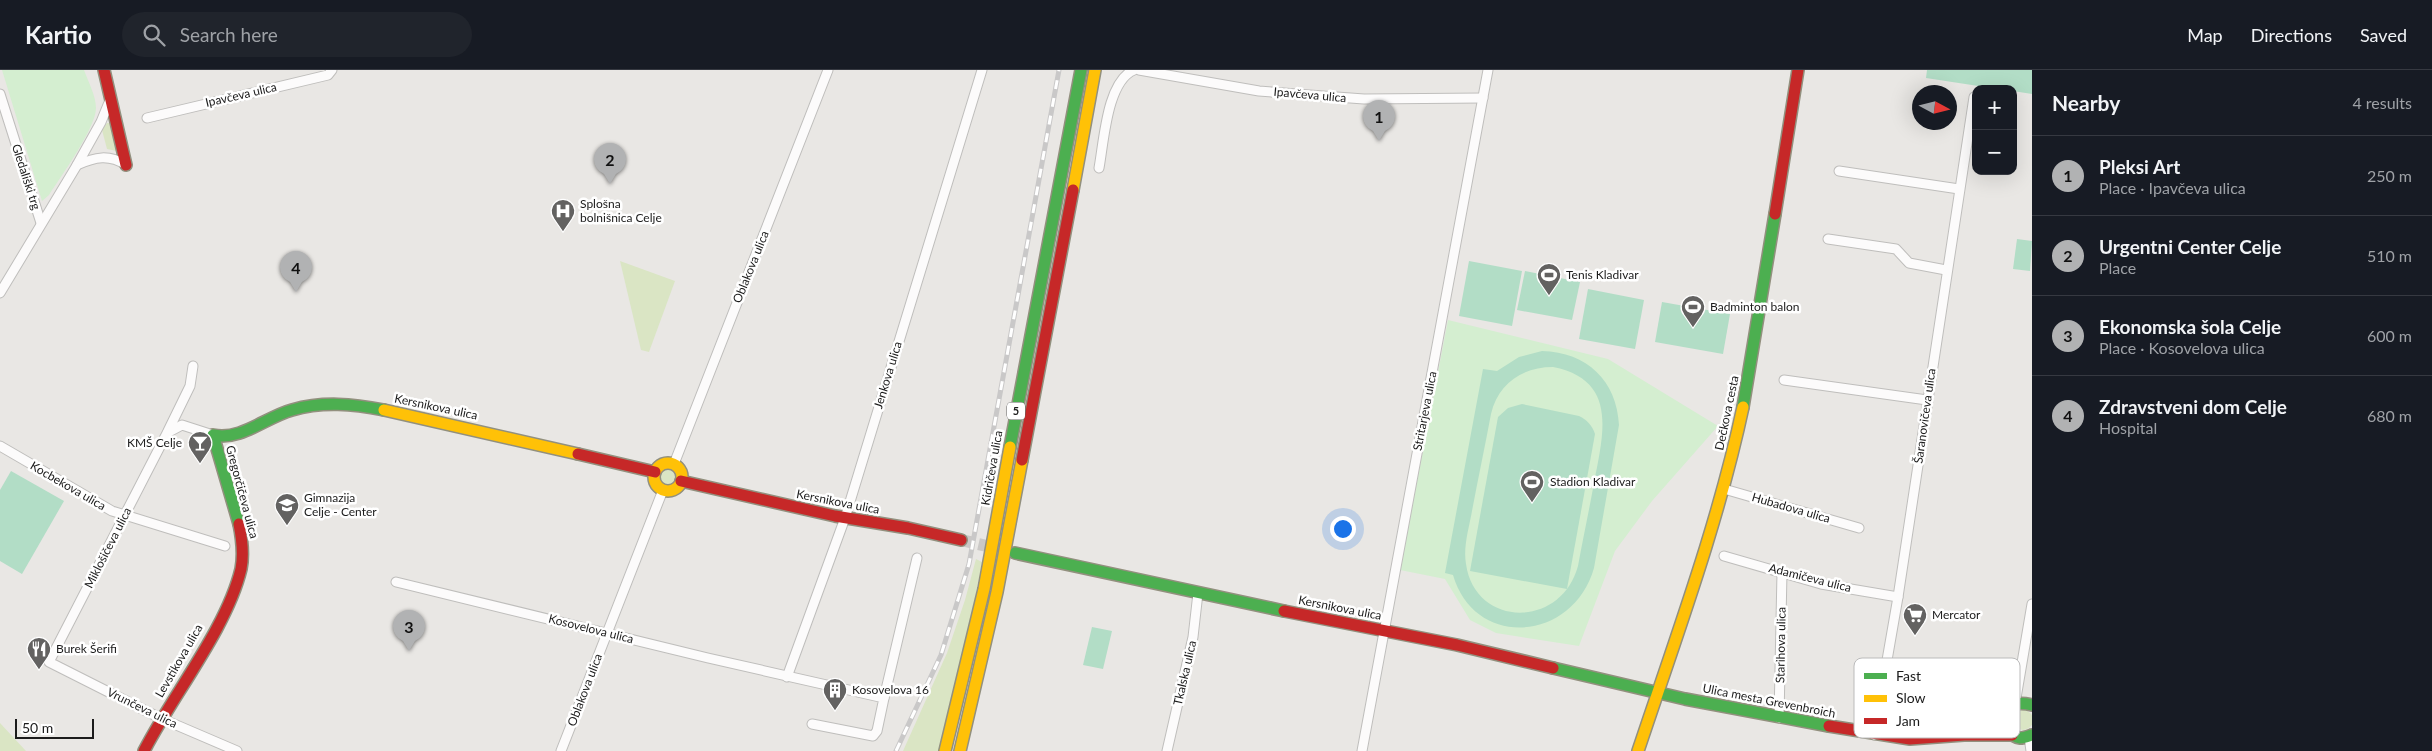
<!DOCTYPE html>
<html lang="en">
<head>
<meta charset="utf-8">
<style>
	body { margin:0; font-family:Lato,sans-serif; background:#20242c; color:#f1f3f6 }
	.controls { position:absolute; right:15px; top:15px; display:grid; overflow:hidden; border-radius:10px; box-shadow:0 5px 20px #0002 }
	.controls button { width:45px; height:45px; display:grid; place-items:center; padding:0; border:0; border-bottom:1px solid #363941; background:#171b24; color:#f1f3f6; font:25px sans-serif }
	.compass { position:absolute; left:1912px; top:15px; width:45px; height:45px; border-radius:50%; background:#171b24; box-shadow:0 5px 20px #0002; rotate:97deg }
	.scale { position:absolute; left:15px; bottom:12px; width:79px; box-sizing:border-box; padding-left:5px; border:2px solid #1b1b1b; border-top:0; font-size:14px; line-height:18px; white-space:nowrap; color:#1b1b1b; -webkit-text-stroke:4px #fff; paint-order:stroke }
	.you { position:absolute; left:1342px; top:458px; width:18px; height:18px; margin:-12px; border:4px solid #fff; border-radius:50%; background:#1a73e8; box-shadow:0 0 0 8px #1a73e833 }
	.badge { display:grid; place-items:center; width:32px; height:32px; border-radius:50%; background:#b1b2b3; color:#111; font-size:16px; font-weight:700 }
	.pin { position:absolute; translate:-50% -41px; filter:drop-shadow(0 1px 2px #0008) }
	.pin::after { content:''; position:absolute; top:26px; width:18px; height:15px; background:inherit; clip-path:polygon(0 0,100% 0,50% 100%) }
	.list { margin:0; padding:0; list-style:none }
	h2 { display:flex; justify-content:space-between; align-items:center; height:65px; margin:0; padding:0 20px; font-size:21px }
	h2 small { font-size:16px; font-weight:400; color:#9ea1a6 }
	.list li { display:grid; grid-template-columns:32px 1fr auto; gap:15px; align-items:center; box-sizing:border-box; height:80px; padding:0 20px; border-top:1px solid #363941 }
	.list b { display:block; font-size:19px; white-space:nowrap }
	.list p { margin:0; font-size:16px; white-space:nowrap; color:#9ea1a6 }
	.list em { font-size:16px; font-style:normal; color:#9ea1a6 }
	.icon { flex:none; width:28px; height:28px; fill:none; stroke:currentColor; stroke-width:2; stroke-linecap:round; stroke-linejoin:round }
	.map { position:relative; flex:none; width:2032px; height:681px; overflow:hidden }
	header { display:flex; align-items:center; gap:30px; box-sizing:border-box; height:70px; padding:0 25px; background:#171b24; border-bottom:1px solid #363941 }
	header strong { font-size:24px }
	nav { display:flex; gap:28px; margin-inline-start:auto; font-size:18px }
	.search { width:350px; height:45px; background:#20242c; display:flex; align-items:center; gap:12px; box-sizing:border-box; padding:0 18px; border-radius:28px; color:#9ea1a6; font-size:19px }
	main { display:flex }
	aside { flex:1; background:#171b24 }
	.map>svg:first-child { display:block }
</style>
</head>
<body>
<header>
<strong>Kartio</strong>
<div class="search"><svg class="icon" aria-label="search" viewBox="0 0 24 24"><circle cx="10" cy="10" r="6"/><path d="M15 15l6 6"/></svg>Search here</div>
<nav><a>Map</a><a>Directions</a><a>Saved</a></nav>
</header>
<main>
<div class="map">
<svg width="2032" height="681" viewBox="0 0 2032 681">
	<rect width="100%" height="100%" fill="#e9e7e4"/>
	<g fill="#dae5c4">
		<path d="M 107,53 L 109,53 L 117,81 L 107,79 L 102,60 Z"/>
		<path d="M 620,191 L 675,211 L 649,282 L 641,280 Z"/>
		<circle cx="668" cy="407" r="7"/>
		<path d="M 976,489 L 982,492 L 969,559 L 939,681 L 903,681 L 947,583 L 965,530 Z"/>
		<circle cx="2023" cy="650" r="10"/>
		<path d="M 0,653 L 26,681 L 0,681 Z"/>
	</g>
	<g fill="#d4eed0">
		<path d="M 2,0 L 84,0 C 88,11 96,26 96,38 C 96,58 61,106 49,125 L 42,131 Z"/>
		<path d="M 1448,250 L 1608,289 L 1718,356 L 1652,431 L 1615,481 L 1579,576 L 1496,563 L 1470,550 L 1445,509 L 1400,500 Z"/>
	</g>
	<g fill="#b2ddc6" fill-rule="evenodd">
		<path d="M 1927,0 L 2032,0 L 2032,24 L 2013,21 L 2013,19 L 1998,19 L 1926,8 Z"/>
		<path d="M 2017,169 L 2032,171 L 2030,201 L 2013,199 Z"/>
		<path d="M 1469,191 L 1522,201 L 1512,256 L 1459,246 Z"/>
		<path d="M 1525,201 L 1580,212 L 1572,250 L 1517,240 Z"/>
		<path d="M 1588,219 L 1644,230 L 1635,279 L 1579,269 Z"/>
		<path d="M 1662,232 L 1730,244 L 1723,284 L 1655,272 Z"/>
		<path d="M 1542,281 C 1587,282 1617,311 1619,355 L 1594,498 C 1573,572 1475,580 1453,505 L 1445,503 L 1483,299 L 1497,301 L 1519,287 ZM 1553,297 C 1619,310 1603,365 1594,413 C 1589,441 1583,468 1578,496 C 1561,559 1475,558 1466,494 C 1463,477 1469,458 1472,441 C 1478,409 1485,376 1491,344 C 1498,314 1522,297 1553,297 Z"/>
		<path d="M 1522,334 L 1579,346 C 1587,350 1592,355 1595,364 L 1567,519 L 1470,501 L 1498,347 L 1508,338 Z"/>
		<path d="M 11,401 L 64,431 L 22,504 L 0,491 L 0,420 Z"/>
		<path d="M 1092,557 L 1112,561 L 1103,599 L 1083,595 Z"/>
	</g>
	<g fill="none" stroke-linecap="round" stroke-linejoin="round">
		<path stroke="#cac8c6" stroke-width="12" stroke-dasharray="12 6" stroke-linecap="butt" d="M 961,470 L 1000,479"/>
		<g stroke="#bfbebc" stroke-width="11">
			<g id="street">
				<path d="M 1139,0 L 1259,21 L 1296,24 L 1364,29 L 1483,28"/>
				<path d="M 0,24 L 41,153"/>
				<path d="M 147,48 L 328,5 L 332,0"/>
				<path d="M 77,95 C 95,87 109,84 126,95"/>
				<path d="M 1099,98 C 1104,71 1107,11 1134,0"/>
				<path d="M 1839,101 L 1959,119"/>
				<path d="M 1828,169 L 1896,179 L 1909,193 L 1946,200"/>
				<path d="M 0,223 L 77,95 L 101,52 L 110,30"/>
				<path d="M 1784,310 L 1927,330"/>
				<path d="M 168,361 L 190,316 L 193,296"/>
				<path d="M 213,365 L 182,355 L 167,363 L 49,592 L 160,648 L 237,681"/>
				<path d="M 0,376 L 112,441 L 225,476"/>
				<path d="M 674,394 L 828,0"/>
				<path d="M 1724,419 L 1859,458"/>
				<path d="M 1724,486 L 1821,514 L 1898,527"/>
				<path d="M 396,512 L 708,588 L 884,628 L 877,661 L 873,666 L 812,654"/>
				<path d="M 787,607 L 845,448 L 982,0"/>
				<path d="M 884,628 L 917,488"/>
				<path d="M 2015,634 L 2032,534"/>
				<path d="M 1779,648 L 1782,502"/>
				<path d="M 1874,665 L 1898,527 L 1974,27"/>
				<path d="M 2029,667 L 2031,681"/>
				<path d="M 561,681 L 663,420"/>
				<path d="M 1167,681 L 1193,567 L 1198,523"/>
				<path d="M 1362,681 L 1488,0"/>
			</g>
		</g>
		<g stroke="#92907e" stroke-width="14">
			<g id="fast">
				<path d="M 1743,337 L 1775,144"/>
				<path d="M 1010,377 L 1081,0"/>
				<path d="M 239,454 L 213,365 C 241,371 266,347 292,340 C 323,331 353,334 384,340"/>
				<path d="M 1015,483 L 1284,541"/>
				<path d="M 1553,598 L 1685,629 L 1829,656"/>
				<path d="M 2032,635 C 1995,625 2002,666 2020,668 C 2024,668 2029,666 2032,665"/>
			</g>
		</g>
		<g stroke="#92907e" stroke-width="14">
			<g id="slow">
				<path d="M 1073,120 L 1095,0"/>
				<path d="M 384,340 L 578,384"/>
				<circle cx="668" cy="407" r="14"/>
				<path d="M 945,681 L 984,519 L 1010,377"/>
				<path d="M 960,681 L 997,522 L 1022,390"/>
				<path d="M 1638,681 C 1676,567 1718,454 1743,337"/>
			</g>
		</g>
		<g stroke="#92907e" stroke-width="14">
			<g id="jam">
				<path d="M 104,0 L 126,95"/>
				<path d="M 1775,144 L 1798,0"/>
				<path d="M 578,384 L 655,402"/>
				<path d="M 1022,390 L 1073,120"/>
				<path d="M 681,411 L 835,446 L 908,458 L 961,470"/>
				<path d="M 1284,541 L 1457,575 L 1553,598"/>
				<path d="M 1829,656 L 1910,669 L 1964,665 L 2012,665"/>
				<path d="M 1969,662 L 2005,645"/>
				<path d="M 144,681 C 172,626 227,558 241,499 C 244,484 242,469 239,454"/>
			</g>
		</g>
		<use href="#street" stroke="#fcfbfb" stroke-width="9"/>
		<use href="#fast" stroke="#4caf50" stroke-width="11"/>
		<use href="#slow" stroke="#ffc107" stroke-width="11"/>
		<use href="#jam" stroke="#c62828" stroke-width="11"/>
		<g stroke="#c9c8c8" stroke-width="5">
			<path id="rail" d="M 896,681 L 941,585 L 969,494 L 1059,0"/>
		</g>
		<use href="#rail" stroke="#fff" stroke-width="3" stroke-dasharray="9" stroke-linecap="butt"/>
	</g>
	<defs>
		<g id="hospital-pin" transform="scale(1.25)"><path d="M0 17L-7.5 6A9.5 9.5 0 1 1 7.5 6Z" fill="#636261" stroke="#fff"/><path d="M-5-5h3v3.5h4V-5h3V5h-3V1.5h-4V5h-3Z" fill="#fff"/></g>
		<g id="stadium-pin" transform="scale(1.25)"><path d="M0 17L-7.5 6A9.5 9.5 0 1 1 7.5 6Z" fill="#636261" stroke="#fff"/><path d="M0-5a6.5 5 0 1 0 0 10a6.5 5 0 1 0 0-10ZM-3.5-1.8h7v3.6h-7Z" fill="#fff"/></g>
		<g id="bar-pin" transform="scale(1.25)"><path d="M0 17L-7.5 6A9.5 9.5 0 1 1 7.5 6Z" fill="#636261" stroke="#fff"/><path d="M-6-5H6L.8 .8V4.5H3.5V6h-7V4.5H-.8V.8Z" fill="#fff"/></g>
		<g id="school-pin" transform="scale(1.25)"><path d="M0 17L-7.5 6A9.5 9.5 0 1 1 7.5 6Z" fill="#636261" stroke="#fff"/><path d="M0-5L7-2L0 1L-7-2ZM-4 1L0 2.5L4 1V4Q0 6-4 4Z" fill="#fff"/></g>
		<g id="supermarket-pin" transform="scale(1.25)"><path d="M0 17L-7.5 6A9.5 9.5 0 1 1 7.5 6Z" fill="#636261" stroke="#fff"/><path d="M-6-5.5h2.5l.6 2H6L4.5 2H-2.5L-4.4-4H-6ZM-1.5 3.2a1.3 1.3 0 1 0 .1 0ZM3 3.2a1.3 1.3 0 1 0 .1 0Z" fill="#fff"/></g>
		<g id="restaurant-pin" transform="scale(1.25)"><path d="M0 17L-7.5 6A9.5 9.5 0 1 1 7.5 6Z" fill="#636261" stroke="#fff"/><path d="M-5-6h1v4h1v-4h1v4h1v-4h1v5L-1.5 .5V6h-2V.5L-5-1ZM5-6V6H3V1.5H1.5Q1.5-4 5-6Z" fill="#fff"/></g>
		<g id="building-pin" transform="scale(1.25)"><path d="M0 17L-7.5 6A9.5 9.5 0 1 1 7.5 6Z" fill="#636261" stroke="#fff"/><path d="M-4-6H4V6H1V3H-1V6H-4ZM-2.5-4.3h1.7v1.8h-1.7ZM.8-4.3h1.7v1.8H.8ZM-2.5-1h1.7V.8h-1.7ZM.8-1h1.7V.8H.8Z" fill="#fff"/></g>
	</defs>
	<g fill-rule="evenodd">
		<use href="#hospital-pin" x="563" y="141"/>
		<use href="#stadium-pin" x="1549" y="205"/>
		<use href="#stadium-pin" x="1693" y="237"/>
		<use href="#bar-pin" x="200" y="373"/>
		<use href="#stadium-pin" x="1532" y="412"/>
		<use href="#school-pin" x="287" y="435"/>
		<use href="#supermarket-pin" x="1915" y="545"/>
		<use href="#restaurant-pin" x="39" y="579"/>
		<use href="#building-pin" x="835" y="620"/>
	</g>
	<g text-anchor="middle" stroke-width="5" stroke-linejoin="round" paint-order="stroke">
		<rect fill="#fff" stroke="#5f5f5f" stroke-width="1" x="1007" y="332.5" width="18" height="17" rx="4"/>
		<g font-size="11" font-weight="bold" fill="#1b1b1b">
			<text x="1016" y="345">5</text>
		</g>
		<g font-size="12" fill="#1b1b1b" stroke="#fff">
			<text transform="translate(241 25) rotate(-13)" y="4">Ipavčeva ulica</text>
			<text transform="translate(1310 25) rotate(5)" y="4">Ipavčeva ulica</text>
			<text transform="translate(26 107) rotate(72)" y="4">Gledališki trg</text>
			<text transform="translate(751 197) rotate(-68)" y="4">Oblakova ulica</text>
			<text transform="translate(888 305) rotate(-73)" y="4">Jenkova ulica</text>
			<text transform="translate(436 337) rotate(12)" y="4">Kersnikova ulica</text>
			<text transform="translate(1425 341) rotate(-79)" y="4">Stritarjeva ulica</text>
			<text transform="translate(1727 343) rotate(-78)" y="4">Dečkova cesta</text>
			<text transform="translate(1925 346) rotate(-82)" y="4">Šaranovičeva ulica</text>
			<text transform="translate(992 398) rotate(-80)" y="4">Kidričeva ulica</text>
			<text transform="translate(68 416) rotate(30)" y="4">Kocbekova ulica</text>
			<text transform="translate(242 422) rotate(75)" y="4">Gregorčičeva ulica</text>
			<text transform="translate(838 432) rotate(11)" y="4">Kersnikova ulica</text>
			<text transform="translate(1791 438) rotate(16)" y="4">Hubadova ulica</text>
			<text transform="translate(108 478) rotate(-63)" y="4">Miklošičeva ulica</text>
			<text transform="translate(1810 508) rotate(14)" y="4">Adamičeva ulica</text>
			<text transform="translate(1340 538) rotate(11)" y="4">Kersnikova ulica</text>
			<text transform="translate(591 559) rotate(14)" y="4">Kosovelova ulica</text>
			<text transform="translate(1781 575) rotate(-89)" y="4">Starihova ulica</text>
			<text transform="translate(179 591) rotate(-60)" y="4">Levstikova ulica</text>
			<text transform="translate(1185 603) rotate(-77)" y="4">Tkalska ulica</text>
			<text transform="translate(585 620) rotate(-69)" y="4">Oblakova ulica</text>
			<text transform="translate(1769 631) rotate(11)" y="4">Ulica mesta Grevenbroich</text>
			<text transform="translate(142 638) rotate(26)" y="4">Vrunčeva ulica</text>
		</g>
		<g font-size="12" fill="#1b1b1b" stroke="#fff" text-anchor="start">
			<text x="580" y="138">Splošna<tspan x="580" dy="14">bolnišnica Celje</tspan></text>
			<text x="1566" y="209">Tenis Kladivar</text>
			<text x="1710" y="241">Badminton balon</text>
			<text x="182" y="377" text-anchor="end">KMŠ Celje</text>
			<text x="1550" y="416">Stadion Kladivar</text>
			<text x="304" y="432">Gimnazija<tspan x="304" dy="14">Celje - Center</tspan></text>
			<text x="1932" y="549">Mercator</text>
			<text x="56" y="583">Burek Šerifi</text>
			<text x="852" y="624">Kosovelova 16</text>
		</g>
	</g>
	<rect x="1854" y="588" width="166" height="80" rx="8" fill="#fff" stroke="#bbb" stroke-width="1"/>
	<rect x="1864" y="603" width="23" height="6" fill="#4caf50"/>
	<rect x="1864" y="625" width="23" height="7" fill="#ffc107"/>
	<rect x="1864" y="648" width="23" height="6" fill="#c62828"/>
	<g font-size="14" fill="#1b1b1b">
		<text x="1896" y="611">Fast</text>
		<text x="1896" y="633">Slow</text>
		<text x="1896" y="656">Jam</text>
	</g>
</svg>
<div class="controls">
<button>+</button>
<button>−</button>
</div>
<svg class="compass" viewBox="-18 -18 36 36"><path d="M0-13l5 13h-10z" fill="#e53935"/><path d="M0 13l5-13h-10z" fill="#9ea1a6"/></svg>
<div class="scale">50 m</div>
<div class="you"></div>
<div class="pin badge" style="left:1379px;top:71px">1</div>
<div class="pin badge" style="left:610px;top:114px">2</div>
<div class="pin badge" style="left:409px;top:581px">3</div>
<div class="pin badge" style="left:296px;top:222px">4</div>
</div>
<aside>
<h2>Nearby<small>4 results</small></h2>
<ul class="list">
<li><span class="badge">1</span><div><b>Pleksi Art</b><p>Place · Ipavčeva ulica</p></div><em>250 m</em></li>
<li><span class="badge">2</span><div><b>Urgentni Center Celje</b><p>Place</p></div><em>510 m</em></li>
<li><span class="badge">3</span><div><b>Ekonomska šola Celje</b><p>Place · Kosovelova ulica</p></div><em>600 m</em></li>
<li><span class="badge">4</span><div><b>Zdravstveni dom Celje</b><p>Hospital</p></div><em>680 m</em></li>
</ul>
</aside>
</main>
</body>
</html>
